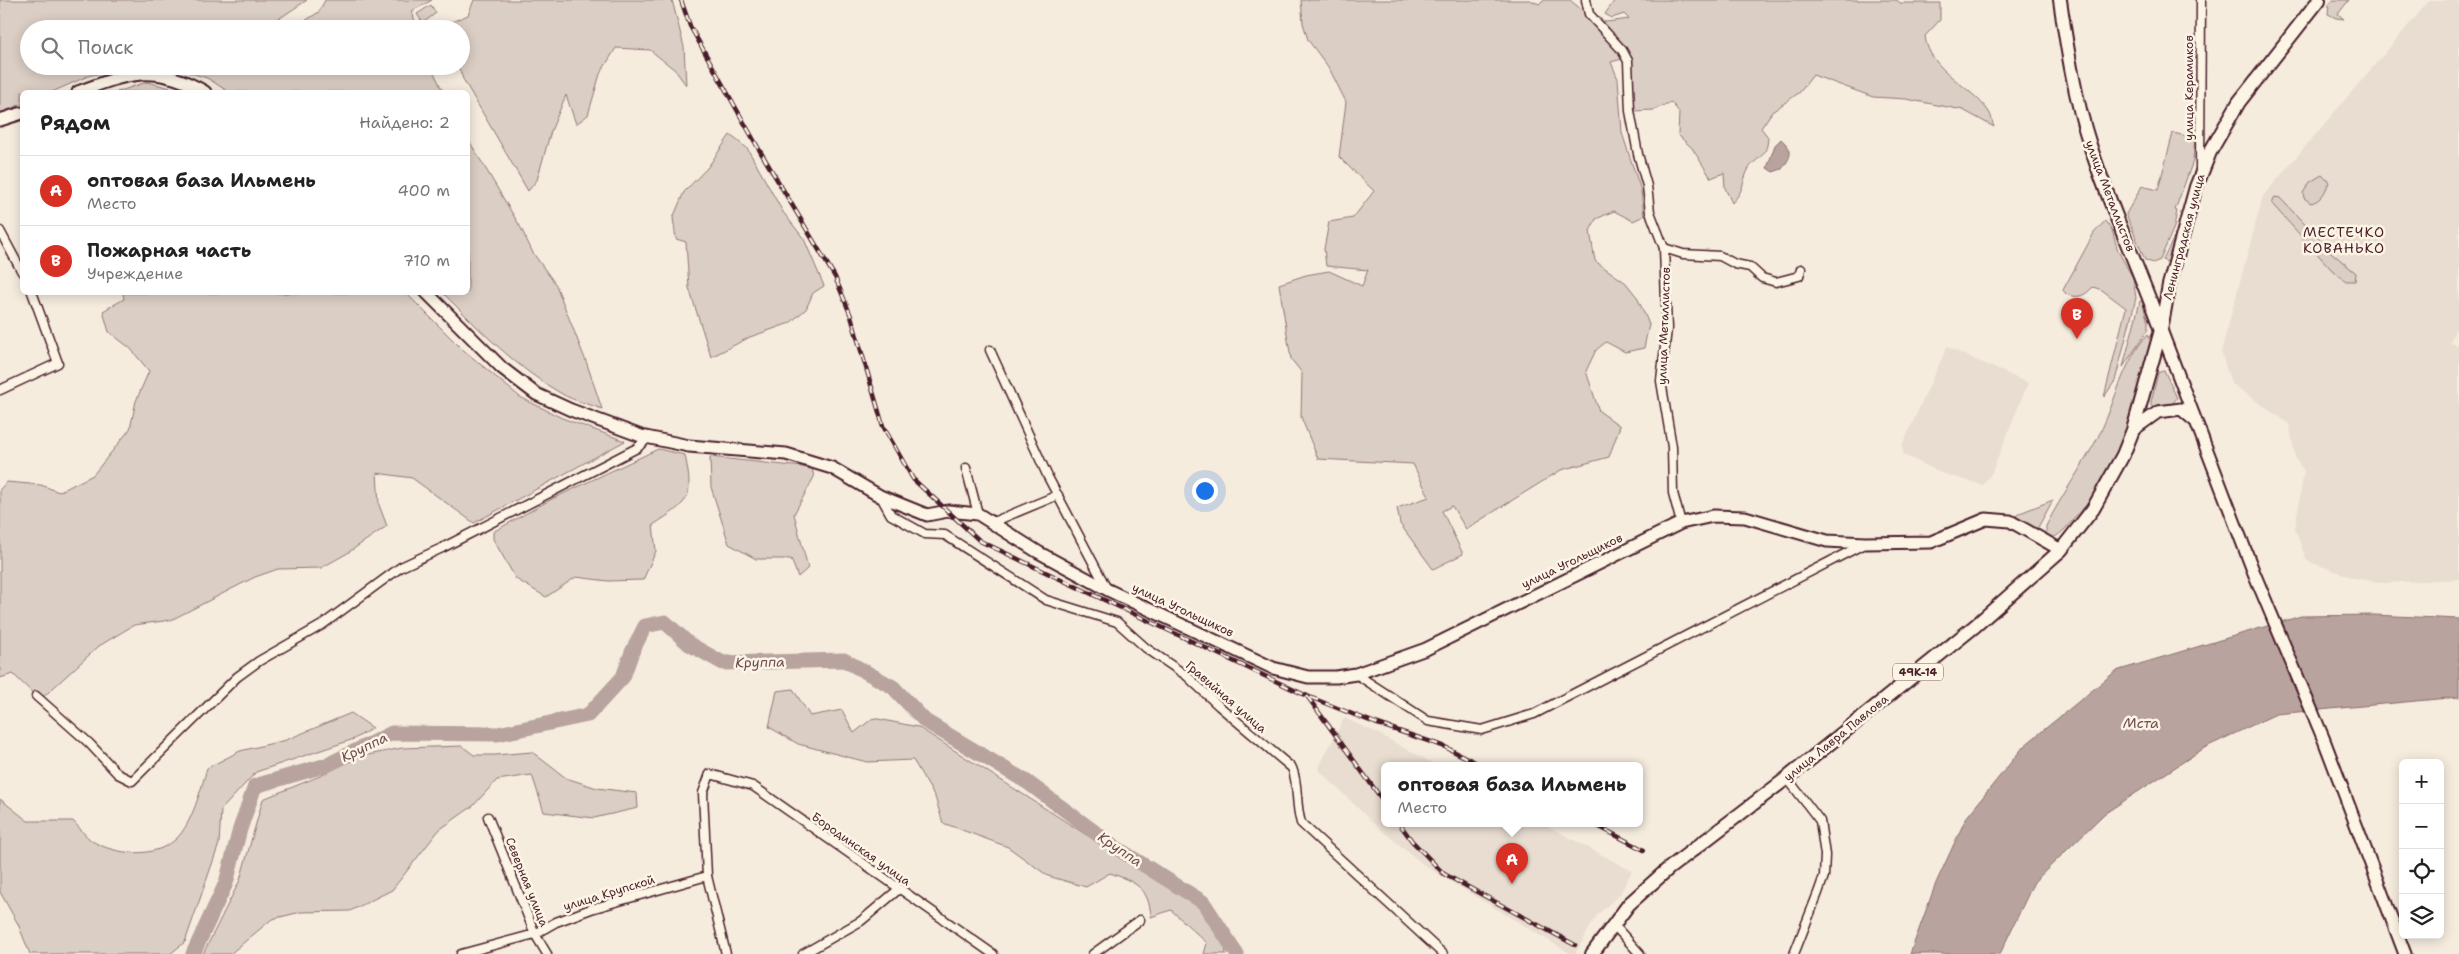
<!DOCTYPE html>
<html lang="ru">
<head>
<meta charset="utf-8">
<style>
	body { margin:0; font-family:"Shantell Sans",sans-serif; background:#f2f2f2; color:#222 }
	.controls { position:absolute; right:15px; bottom:15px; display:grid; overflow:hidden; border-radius:8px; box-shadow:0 2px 12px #0003 }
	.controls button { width:45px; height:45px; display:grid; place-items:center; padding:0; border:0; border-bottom:1px solid #e0e0e0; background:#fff; color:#222; font:25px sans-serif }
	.you { position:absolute; left:1204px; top:490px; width:18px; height:18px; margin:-12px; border:4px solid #fff; border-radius:50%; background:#1a73e8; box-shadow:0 0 0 8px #1a73e833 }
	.badge { display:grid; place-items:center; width:32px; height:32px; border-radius:50%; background:#d93025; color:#fff; font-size:16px; font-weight:700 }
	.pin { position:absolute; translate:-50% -41px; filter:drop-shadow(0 1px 2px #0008) }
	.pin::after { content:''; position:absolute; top:26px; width:18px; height:15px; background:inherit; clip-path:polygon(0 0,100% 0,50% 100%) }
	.popup { position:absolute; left:1381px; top:762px; width:262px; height:65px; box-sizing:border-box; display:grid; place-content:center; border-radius:8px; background:#fff; filter:drop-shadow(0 1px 4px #0005); font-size:16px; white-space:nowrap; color:#767676 }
	.popup b { font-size:19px; color:#222 }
	.popup::after { content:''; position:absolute; left:50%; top:100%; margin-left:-10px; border:10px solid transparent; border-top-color:#fff }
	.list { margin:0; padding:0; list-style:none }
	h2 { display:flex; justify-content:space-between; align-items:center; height:65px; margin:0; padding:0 20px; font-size:21px }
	h2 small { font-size:16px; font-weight:400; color:#767676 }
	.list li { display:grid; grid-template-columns:32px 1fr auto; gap:15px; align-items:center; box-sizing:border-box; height:70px; padding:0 20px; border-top:1px solid #e0e0e0 }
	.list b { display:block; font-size:19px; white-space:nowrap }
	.list p { margin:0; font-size:16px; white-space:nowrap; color:#767676 }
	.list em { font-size:16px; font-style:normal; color:#767676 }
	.icon { flex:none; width:28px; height:28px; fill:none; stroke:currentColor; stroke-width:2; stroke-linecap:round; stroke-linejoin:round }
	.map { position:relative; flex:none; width:2459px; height:954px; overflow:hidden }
	.search { position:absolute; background:#fff; box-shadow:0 2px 12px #0003; left:20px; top:20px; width:450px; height:55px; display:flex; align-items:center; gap:12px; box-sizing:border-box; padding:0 18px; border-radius:28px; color:#767676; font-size:19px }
	.panel { position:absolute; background:#fff; box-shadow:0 2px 12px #0003; left:20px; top:90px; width:450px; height:205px; border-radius:8px }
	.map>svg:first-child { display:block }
</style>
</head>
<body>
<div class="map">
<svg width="2459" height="954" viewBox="0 0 2459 954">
	<rect width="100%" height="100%" fill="#f5ecde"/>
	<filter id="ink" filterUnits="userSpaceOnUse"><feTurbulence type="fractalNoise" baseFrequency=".02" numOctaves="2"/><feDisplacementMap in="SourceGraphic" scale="10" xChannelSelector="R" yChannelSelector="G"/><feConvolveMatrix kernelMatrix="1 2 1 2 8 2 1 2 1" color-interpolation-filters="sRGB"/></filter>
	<g filter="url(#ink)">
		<g fill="#e8ddd0">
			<path d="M 2430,0 L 2459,0 L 2459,321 L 2450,343 L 2459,345 L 2459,579 L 2385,583 L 2354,578 L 2307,561 L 2295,529 L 2304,471 L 2296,460 L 2289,424 L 2231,383 L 2221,352 L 2263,196 Z"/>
			<path d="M 1947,347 L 2028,383 L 1992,472 L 1983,485 L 1944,474 L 1904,455 L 1902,446 Z"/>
			<path d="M 1344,718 L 1377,733 L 1436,765 L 1384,765 L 1384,823 L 1542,823 L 1632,871 L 1620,894 L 1597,915 L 1575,954 L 1571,954 L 1425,866 L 1372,822 L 1318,769 Z"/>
		</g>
		<g fill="#dbcec4" stroke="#927678">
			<path d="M 0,0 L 307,0 L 280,18 L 241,29 L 29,29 L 29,66 L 153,66 L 119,69 L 88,76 L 52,92 L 22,92 L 22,104 L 0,113 Z"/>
			<path d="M 325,0 L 432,0 L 412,11 L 417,29 L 292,29 L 319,12 Z"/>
			<path d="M 474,0 L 672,0 L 684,47 L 686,85 L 675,70 L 650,50 L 616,48 L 600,74 L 588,115 L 576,124 L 566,95 L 551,131 L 537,180 L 528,191 L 463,79 L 458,66 L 461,66 L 461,29 L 443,29 L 442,26 L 468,15 Z"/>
			<path d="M 1301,0 L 1530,0 L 1539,4 L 1543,0 L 1570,0 L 1594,20 L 1607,22 L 1629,19 L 1624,14 L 1612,18 L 1605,14 L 1615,0 L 1897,0 L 1900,3 L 1940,3 L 1940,20 L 1925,36 C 1929,71 1971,85 1989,112 C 1992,116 1992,123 1994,127 L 1963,110 L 1906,99 L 1873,97 L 1813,75 L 1800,92 L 1772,112 L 1761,128 L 1768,137 C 1767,160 1756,156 1748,170 C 1741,185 1745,189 1732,203 L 1725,188 L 1724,173 L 1711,178 L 1692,148 L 1678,135 L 1679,112 L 1671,102 L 1654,110 L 1634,111 L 1631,74 L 1622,59 L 1611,62 L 1618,79 L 1622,133 L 1641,191 L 1644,216 L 1633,221 L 1614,211 L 1596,219 L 1590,231 L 1595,261 L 1626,283 L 1637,297 L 1649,324 L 1644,348 L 1625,352 L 1606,342 L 1596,350 L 1586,371 L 1599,411 L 1620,426 L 1609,457 L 1561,470 L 1466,529 L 1452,506 L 1442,511 L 1463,554 L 1433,569 L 1400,524 L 1397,508 L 1429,497 L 1413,464 L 1318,459 L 1301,417 L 1302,373 L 1291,359 L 1279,284 L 1306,275 L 1329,271 L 1362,286 L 1368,270 L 1326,266 L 1324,249 L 1329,222 L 1353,218 L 1374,191 L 1339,157 L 1346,102 L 1329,68 L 1308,40 L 1303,23 Z"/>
			<path d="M 2332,0 L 2349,0 L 2338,14 L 2344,19 L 2336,18 L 2328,14 L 2329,4 Z"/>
			<path d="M 431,5 L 436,13 L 423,23 L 417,14 Z"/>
			<path d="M 187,66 L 431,66 L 443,92 L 229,92 L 207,78 L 181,70 Z"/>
			<path d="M 147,82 L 187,92 L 188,92 L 117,92 Z"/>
			<path d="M 2173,133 L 2195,138 L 2193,161 L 2175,210 L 2177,211 L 2174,227 L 2160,260 L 2153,263 L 2145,260 L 2126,214 L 2142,186 L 2158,190 Z"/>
			<path d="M 730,135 L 747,148 L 783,212 L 804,239 L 824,286 L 813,293 L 806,309 L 790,323 L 750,337 L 711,357 L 689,288 L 686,242 L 676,239 L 673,218 L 684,192 L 708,167 Z"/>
			<path d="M 468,139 L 521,228 L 533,253 L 556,285 L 587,364 L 602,409 C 589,404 574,401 562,394 C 516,368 480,330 443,293 L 468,292 Z"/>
			<path d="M 2322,175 L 2329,182 C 2325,192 2322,200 2311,203 L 2304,198 L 2303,193 L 2310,182 Z"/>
			<path d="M 2275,197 L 2280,198 L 2332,253 L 2356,273 L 2355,281 L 2346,281 L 2332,270 L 2272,204 Z"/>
			<path d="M 2105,221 L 2112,230 L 2118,251 L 2133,278 L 2136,298 L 2115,381 L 2104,397 L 2126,308 L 2102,290 L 2093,287 C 2084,296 2079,299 2066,294 L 2063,290 L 2094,233 Z"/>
			<path d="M 2180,225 L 2171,259 L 2166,262 L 2163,260 Z"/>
			<path d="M 123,293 L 406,293 L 461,348 L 520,397 L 562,418 L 625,441 L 474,523 L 412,478 L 377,473 L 379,505 L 387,526 L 346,554 L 321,568 L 278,569 L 255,577 L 171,620 L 134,625 L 99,646 L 40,700 L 13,674 L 0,678 L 0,489 L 7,482 L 41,485 L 59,492 L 93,475 L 130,429 L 136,401 L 149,371 L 130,348 L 109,332 L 103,311 L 124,299 Z"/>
			<path d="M 2140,301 L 2142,301 L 2148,322 L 2148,330 L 2123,367 Z"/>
			<path d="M 2148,334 L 2151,341 C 2139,384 2125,449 2101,486 C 2094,497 2085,506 2076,516 C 2069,525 2062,534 2051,539 L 2046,532 L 2046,526 C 2062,494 2084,465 2100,433 C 2116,400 2123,362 2148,334 Z"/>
			<path d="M 2164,370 L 2177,398 L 2172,404 L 2151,406 L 2151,402 L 2158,373 Z"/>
			<path d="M 658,449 L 685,455 C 694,500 690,501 653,525 L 656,551 L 643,580 L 608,581 L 576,577 L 546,597 L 516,579 L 493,539 L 493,532 L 550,500 Z"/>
			<path d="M 710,457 L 812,468 L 814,477 L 794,514 L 808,568 L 798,577 L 791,559 L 756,559 L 729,544 L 711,487 Z"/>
			<path d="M 2053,500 L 2036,531 L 2013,518 L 2020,513 Z"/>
			<path d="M 793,689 L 810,716 L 842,710 L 854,733 L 873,718 L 918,727 L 1199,907 L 1225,946 L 1226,954 L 1204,954 L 1207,943 L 1171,910 L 1151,917 C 1149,887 1135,882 1110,873 L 1086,887 L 1048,876 L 1008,847 L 943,823 L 935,797 L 913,760 L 867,762 L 798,744 L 769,727 L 777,691 Z"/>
			<path d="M 351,713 L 373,728 L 354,739 L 256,772 L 221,810 L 219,844 L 185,942 L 170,954 L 30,954 L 18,924 L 0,892 L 0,799 L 28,821 L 73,821 C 79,827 85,836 92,841 C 116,855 154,859 176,839 C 192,824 201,789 207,768 L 240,751 L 286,740 Z"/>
			<path d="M 462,746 L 474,755 L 495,755 L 532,752 L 566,778 L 597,788 L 637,793 L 638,808 L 594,818 L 544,812 L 532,775 L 497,780 L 473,806 L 439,830 L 392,890 L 350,911 L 301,912 L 272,919 L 230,954 L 203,954 L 240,880 L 263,799 L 320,776 L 358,757 L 402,748 Z"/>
		</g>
		<g fill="#b8a39e" stroke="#8c6e70">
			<path d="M 1781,139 C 1794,151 1792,155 1782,169 L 1773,172 L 1767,168 L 1775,145 Z"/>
			<path d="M 2374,615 L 2459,619 L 2459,697 L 2276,714 L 2206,747 L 2104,814 L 2034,882 L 2000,954 L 1910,954 L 1936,883 L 1966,818 L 2024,746 L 2116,671 L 2301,616 Z"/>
		</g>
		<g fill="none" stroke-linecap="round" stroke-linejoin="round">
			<path stroke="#b8a39e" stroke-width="15" d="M 193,954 L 226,883 L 240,829 L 255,786 L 327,765 L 392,733 L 498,734 L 588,715 L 623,677 L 632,652 L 645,626 L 665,622 L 689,644 L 723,663 L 844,660 L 893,687 L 925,721 L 1027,782 L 1115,847 L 1203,902 L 1237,954"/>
			<g stroke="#4a1f2b" stroke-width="11">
				<g id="street">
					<path d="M 1586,0 L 1589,14 L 1622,50 L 1628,61 L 1630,111 L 1638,154 L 1647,186 L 1650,212 L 1664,248 L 1667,329 L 1661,381 L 1672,447 L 1673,493 L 1681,523"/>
					<path d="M 2200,170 L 2201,0"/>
					<path d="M 0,231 L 22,272"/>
					<path d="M 1664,248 L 1683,254 L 1720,256 L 1735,264 L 1750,267 L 1762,278 L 1776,282 L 1799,276 L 1801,269"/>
					<path d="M 990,350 L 1048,477 L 1107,589"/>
					<path d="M 0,390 L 58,363 L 32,292"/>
					<path d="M 966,468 L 978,514"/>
					<path d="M 881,497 L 891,515 L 925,534 L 945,535 L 1046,600 L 1117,622 L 1146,648 L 1187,676 L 1219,706 L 1292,768 C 1299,785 1295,803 1301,823 L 1443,954"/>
					<path d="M 993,522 L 1058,495"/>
					<path d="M 1356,674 L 1428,721 L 1482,730 L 1534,714 L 1864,544"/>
					<path d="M 36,696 L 89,743 L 118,774 L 132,781 L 237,677 L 259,661 L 322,625 L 401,567 L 442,548 L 608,463 L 637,448 L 648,438"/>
					<path d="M 1787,778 L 1820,821 L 1825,855 L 1824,876 L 1818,893 L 1794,954"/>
					<path d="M 488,817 L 535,934 L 547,954"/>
					<path d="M 1613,924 L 1640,954"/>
					<path d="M 461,954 L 535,934 L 556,922 L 591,909 L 707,876"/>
					<path d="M 726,954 L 707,876 L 703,793 L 710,774 L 753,786 L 993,954"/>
					<path d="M 803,954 L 861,921 L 899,889"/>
					<path d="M 1093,954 L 1140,920"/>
				</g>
			</g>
			<g stroke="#4a1f2b" stroke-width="15">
				<g id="secondary">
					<path d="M 78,92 C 128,73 155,63 205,92"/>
					<path d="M 0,120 L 22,113"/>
					<path d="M 426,292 L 502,368 L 536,394 L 571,410 L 641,436 L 689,446 L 786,454 L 832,468 L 880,496 L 927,515 L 948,511 L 978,514 L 1038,552 L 1108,590 L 1273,668 L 1308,677 L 1336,677 L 1356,674 L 1426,649 L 1681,523 L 1713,516 L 1745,517 L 1827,541 L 1865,543 L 1931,542 L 1986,519 L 2010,521 L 2061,550"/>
					<path d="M 2161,330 L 2254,573 L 2324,740 L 2405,954"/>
					<path d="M 2133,430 L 2158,412 L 2181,409 L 2194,420"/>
				</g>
			</g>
			<g stroke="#4a1f2b" stroke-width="16">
				<g id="primary">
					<path d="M 2060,0 C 2067,48 2075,99 2090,145 C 2110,208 2139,268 2161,330"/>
					<path d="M 1592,954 L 1629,904 L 1668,869 L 1787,778 L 1975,626 L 2061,550 L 2093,509 L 2123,455 L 2133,430 L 2161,330 L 2169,285 L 2196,187 L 2210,152 L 2239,102 L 2319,0"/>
				</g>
			</g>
			<use href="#street" stroke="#fcf5e5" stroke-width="8"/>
			<use href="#secondary" stroke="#fcf5e5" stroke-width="11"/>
			<use href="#primary" stroke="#fcf5e5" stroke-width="12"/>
			<g stroke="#4a1f2b" stroke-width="4.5">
				<g id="rail">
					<path d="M 681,0 L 690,26 L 760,151 L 835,277 L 851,316 L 883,426 L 913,479 L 980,541 L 1307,696 L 1375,723 L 1443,746 L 1481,765"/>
					<path d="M 1307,696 L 1384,802"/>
					<path d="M 1399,823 L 1412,841 L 1444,874 L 1575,945"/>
					<path d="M 1592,823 L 1644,850"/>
				</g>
			</g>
			<use href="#rail" stroke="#fcf5e5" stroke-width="2.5" stroke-dasharray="8" stroke-linecap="butt"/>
		</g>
	</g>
	<g text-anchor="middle" stroke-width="5" stroke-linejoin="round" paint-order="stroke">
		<rect fill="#fcf5e5" stroke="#7f5f63" stroke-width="1" x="1893" y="663.5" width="50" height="17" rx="4"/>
		<g font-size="11" font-weight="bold" fill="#4a1f2b">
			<text x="1918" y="676">49К-14</text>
		</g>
		<g font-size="12" fill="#4a1f2b" stroke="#fcf5e5">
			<text transform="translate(2189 88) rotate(-90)" y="4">улица Керамиков</text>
			<text transform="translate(2110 196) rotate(69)" y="4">улица Металлистов</text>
			<text transform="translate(2184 237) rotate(-75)" y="4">Ленинградская улица</text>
			<text transform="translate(1664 326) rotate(-88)" y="4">улица Металлистов</text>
			<text transform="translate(1572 561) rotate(-26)" y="4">улица Угольщиков</text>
			<text transform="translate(1183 610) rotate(25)" y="4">улица Угольщиков</text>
			<text transform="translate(1226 697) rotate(41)" y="4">Гравийная улица</text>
			<text transform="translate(1836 738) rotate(-39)" y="4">улица Лавра Павлова</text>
			<text transform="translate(861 849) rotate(35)" y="4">Бородинская улица</text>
			<text transform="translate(527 882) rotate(68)" y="4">Северная улица</text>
			<text transform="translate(609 893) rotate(-17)" y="4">улица Крупской</text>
		</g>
		<g font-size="14" letter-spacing="1" fill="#4a1f2b" stroke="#fcf5e5">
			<text x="2344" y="237">МЕСТЕЧКО<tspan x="2344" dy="16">КОВАНЬКО</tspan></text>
		</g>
		<g font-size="14" font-style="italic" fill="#704d53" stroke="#fcf5e5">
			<text transform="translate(760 662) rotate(-1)" y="5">Круппа</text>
			<text x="2141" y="728">Мста</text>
			<text transform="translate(364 747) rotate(-26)" y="5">Круппа</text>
			<text transform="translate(1120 849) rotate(34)" y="5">Круппа</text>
		</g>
	</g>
</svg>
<div class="controls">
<button>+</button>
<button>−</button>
<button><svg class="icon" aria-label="locate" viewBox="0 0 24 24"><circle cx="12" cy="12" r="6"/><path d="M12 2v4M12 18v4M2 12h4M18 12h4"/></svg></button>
<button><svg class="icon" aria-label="layers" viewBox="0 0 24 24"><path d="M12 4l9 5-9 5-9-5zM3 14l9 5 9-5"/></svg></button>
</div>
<div class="you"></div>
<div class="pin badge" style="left:1512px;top:884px">A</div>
<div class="popup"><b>оптовая база Ильмень</b>Место</div>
<div class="pin badge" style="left:2077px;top:339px">B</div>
<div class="search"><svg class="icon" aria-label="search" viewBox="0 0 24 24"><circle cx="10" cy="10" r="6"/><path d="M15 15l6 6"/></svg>Поиск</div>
<section class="panel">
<h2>Рядом<small>Найдено: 2</small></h2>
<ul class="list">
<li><span class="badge">A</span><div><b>оптовая база Ильмень</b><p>Место</p></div><em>400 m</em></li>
<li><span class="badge">B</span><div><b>Пожарная часть</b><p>Учреждение</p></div><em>710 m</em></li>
</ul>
</section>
</div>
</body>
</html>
